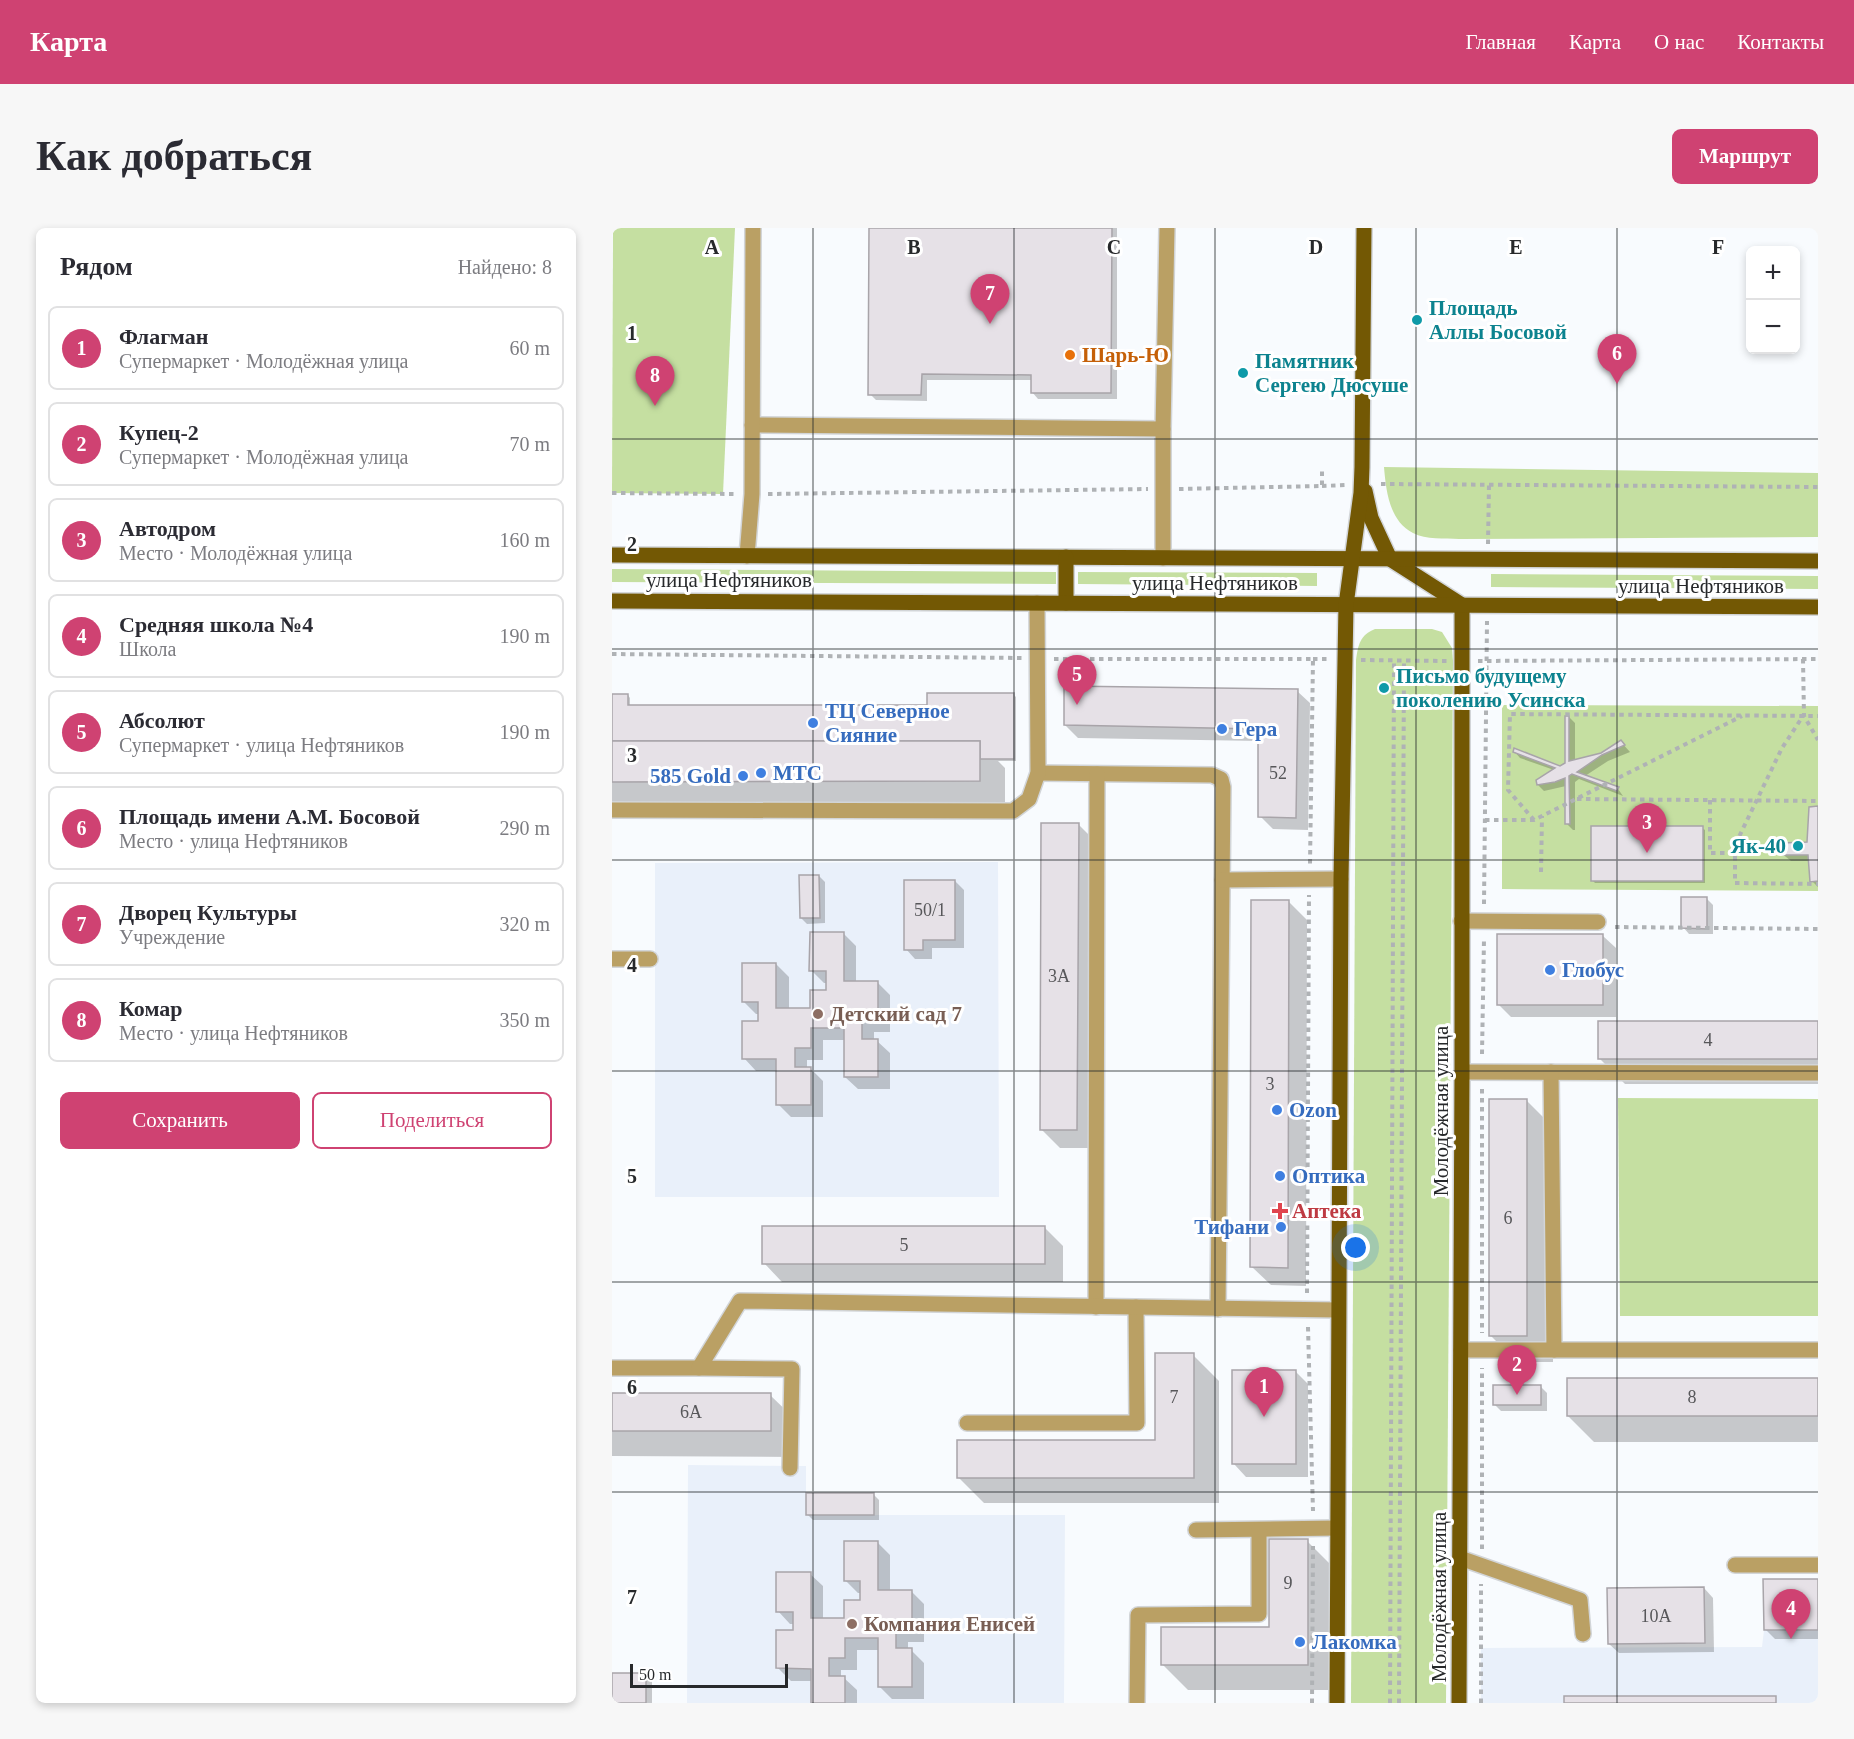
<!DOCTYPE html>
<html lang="ru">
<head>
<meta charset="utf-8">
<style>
	body { margin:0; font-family:Georgia,serif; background:#f7f7f7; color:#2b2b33 }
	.controls { position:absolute; right:18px; top:18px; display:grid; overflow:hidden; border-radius:9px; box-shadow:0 3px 9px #0003 }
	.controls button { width:54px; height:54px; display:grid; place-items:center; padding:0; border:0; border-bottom:2px solid #e1e1e2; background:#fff; color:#2b2b33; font:30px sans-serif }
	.scale { position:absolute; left:18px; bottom:15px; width:158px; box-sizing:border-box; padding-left:6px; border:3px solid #27292b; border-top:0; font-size:16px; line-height:21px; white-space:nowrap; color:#27292b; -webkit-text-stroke:4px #fff; paint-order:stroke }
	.you { position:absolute; left:744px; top:1020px; width:21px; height:21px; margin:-15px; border:4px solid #fff; border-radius:50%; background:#1a73e8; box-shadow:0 0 0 9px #1a73e833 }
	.badge { display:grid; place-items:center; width:39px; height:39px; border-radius:50%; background:#cf4272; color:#fff; font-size:20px; font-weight:700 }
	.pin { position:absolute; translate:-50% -50px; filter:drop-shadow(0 2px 3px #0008) }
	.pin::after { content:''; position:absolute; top:32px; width:21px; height:18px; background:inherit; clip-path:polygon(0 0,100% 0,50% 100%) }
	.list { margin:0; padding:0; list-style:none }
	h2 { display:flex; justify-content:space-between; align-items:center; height:78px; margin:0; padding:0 24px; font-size:26px }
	h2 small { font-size:20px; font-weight:400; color:#7c7c81 }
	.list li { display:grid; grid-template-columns:39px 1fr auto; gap:18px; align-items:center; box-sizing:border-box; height:84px; margin:0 12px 12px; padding:0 12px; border:2px solid #e1e1e2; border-radius:9px }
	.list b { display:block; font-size:22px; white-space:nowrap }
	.list p { margin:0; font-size:20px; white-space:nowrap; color:#7c7c81 }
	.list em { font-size:20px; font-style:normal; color:#7c7c81 }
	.actions { display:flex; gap:12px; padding:18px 24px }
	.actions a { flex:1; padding:14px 0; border:2px solid #cf4272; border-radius:9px; text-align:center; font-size:21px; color:#cf4272 }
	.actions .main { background:#cf4272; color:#fff }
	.map { position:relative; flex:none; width:1206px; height:1475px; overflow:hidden; border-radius:9px }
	header { display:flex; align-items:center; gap:36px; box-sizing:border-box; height:84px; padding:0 30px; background:#cf4272; color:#fff }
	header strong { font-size:28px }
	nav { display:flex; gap:33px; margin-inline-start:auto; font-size:21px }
	.intro { display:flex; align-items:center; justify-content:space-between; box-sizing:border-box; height:144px; padding:0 36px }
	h1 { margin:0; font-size:42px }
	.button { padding:15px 27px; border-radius:9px; background:#cf4272; color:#fff; font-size:21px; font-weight:700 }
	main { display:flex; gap:36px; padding:0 36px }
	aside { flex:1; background:#fff; border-radius:9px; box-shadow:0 3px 9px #0003 }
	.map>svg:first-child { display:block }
</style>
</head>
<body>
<header>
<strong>Карта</strong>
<nav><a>Главная</a><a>Карта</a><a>О нас</a><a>Контакты</a></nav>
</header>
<div class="intro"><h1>Как добраться</h1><a class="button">Маршрут</a></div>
<main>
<aside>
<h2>Рядом<small>Найдено: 8</small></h2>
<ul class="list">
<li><span class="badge">1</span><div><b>Флагман</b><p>Супермаркет · Молодёжная улица</p></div><em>60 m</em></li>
<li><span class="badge">2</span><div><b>Купец-2</b><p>Супермаркет · Молодёжная улица</p></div><em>70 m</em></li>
<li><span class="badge">3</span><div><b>Автодром</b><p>Место · Молодёжная улица</p></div><em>160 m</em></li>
<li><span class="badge">4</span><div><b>Средняя школа №4</b><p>Школа</p></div><em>190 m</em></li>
<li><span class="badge">5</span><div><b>Абсолют</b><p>Супермаркет · улица Нефтяников</p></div><em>190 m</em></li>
<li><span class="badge">6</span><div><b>Площадь имени А.М. Босовой</b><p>Место · улица Нефтяников</p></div><em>290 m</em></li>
<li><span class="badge">7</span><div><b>Дворец Культуры</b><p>Учреждение</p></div><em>320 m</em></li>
<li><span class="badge">8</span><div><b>Комар</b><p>Место · улица Нефтяников</p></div><em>350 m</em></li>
</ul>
<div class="actions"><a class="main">Сохранить</a><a>Поделиться</a></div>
</aside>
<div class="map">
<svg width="1206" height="1475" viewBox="0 0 1206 1475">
	<rect width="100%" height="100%" fill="#f8fbfe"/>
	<g fill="#e9f0fa">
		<path d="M 386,634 L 387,969 L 43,969 L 43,635 Z"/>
		<path d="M 76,1237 L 194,1238 L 194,1265 L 262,1265 L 262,1287 L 453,1287 L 452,1475 L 75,1475 Z"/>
		<path d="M 1151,1351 L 1206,1351 L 1206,1475 L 869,1475 L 869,1420 L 1150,1419 L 1152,1402 Z"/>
	</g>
	<g fill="#c5dfa1">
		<path d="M 1,0 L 123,0 L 111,266 L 0,265 Z"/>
		<path d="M 772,239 L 1206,245 L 1206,309 L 847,311 C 833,310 814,312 801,305 C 777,293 774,262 772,239 Z"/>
		<path d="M 0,341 L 444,344 L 444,356 L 0,354 Z"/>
		<path d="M 466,344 L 705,345 L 705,358 L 466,356 Z"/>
		<path d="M 879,346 L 1206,348 L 1206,361 L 879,359 Z"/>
		<path d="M 763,401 L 820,401 L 830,404 L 840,420 L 841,433 L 834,1475 L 739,1475 L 744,432 C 746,417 748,407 763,401 Z"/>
		<path d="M 890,477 L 1206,478 L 1206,663 L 890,661 Z"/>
		<path d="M 1006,870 L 1206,871 L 1206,1088 L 1008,1088 Z"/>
	</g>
	<g fill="#0003">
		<path d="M 258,0 L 505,0 L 505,171 L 426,171 L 420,164 L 420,152 L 315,152 L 315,173 L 264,172 L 258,166 Z"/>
		<path d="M 685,463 L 698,475 L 696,602 L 661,601 L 648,588 L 648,513 L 466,510 L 453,497 Z"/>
		<path d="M 0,467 L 16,467 L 18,470 L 18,479 L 316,479 L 402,467 L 404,469 L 404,533 L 386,533 L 393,540 L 393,579 L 0,579 Z"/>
		<path d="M 957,489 L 963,495 L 963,533 L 990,526 L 1009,514 L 1018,524 L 996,533 L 973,548 L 1006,561 L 1011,568 L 967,551 L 963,554 L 963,602 L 961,602 L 955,596 L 954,558 L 932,563 L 926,557 L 942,542 L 908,530 L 902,523 L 949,539 L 954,536 Z"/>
		<path d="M 1206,580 L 1206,659 L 1200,653 L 1198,633 L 1179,633 L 1164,621 L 1196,615 Z"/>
		<path d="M 466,596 L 485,615 L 483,920 L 448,920 L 429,901 Z"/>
		<path d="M 1090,600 L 1093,602 L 1093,655 L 983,655 L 980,652 Z"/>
		<path d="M 207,648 L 213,654 L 213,695 L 195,696 L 189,690 Z"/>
		<path d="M 343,653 L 352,662 L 352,720 L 320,720 L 320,731 L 303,731 L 294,721 Z"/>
		<path d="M 1095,671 L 1101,677 L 1101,706 L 1077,706 L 1071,699 Z"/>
		<path d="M 676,673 L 695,692 L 694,1058 L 659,1057 L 640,1039 Z"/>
		<path d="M 231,705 L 244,718 L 244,754 L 265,754 L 278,767 L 278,804 L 262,804 L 262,813 L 265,813 L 278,825 L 278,861 L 246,861 L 233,849 L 233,812 L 211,812 L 211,832 L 195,832 L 195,840 L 198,840 L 211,853 L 211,889 L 179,889 L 166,876 L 166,843 L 144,843 L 132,830 L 148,794 L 148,786 L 144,786 L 132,774 L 164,736 L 177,749 L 177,782 L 199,782 L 215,763 L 215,755 L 212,755 L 199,742 Z"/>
		<path d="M 991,708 L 1004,720 L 1004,789 L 899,789 L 886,776 Z"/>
		<path d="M 1206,794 L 1206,856 L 1013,856 L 987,830 Z"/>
		<path d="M 915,873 L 941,899 L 941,1134 L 905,1134 L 879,1108 Z"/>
		<path d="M 432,999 L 451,1018 L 451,1054 L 170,1054 L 152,1035 Z"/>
		<path d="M 581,1127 L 607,1153 L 607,1275 L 372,1275 L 347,1250 L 544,1213 Z"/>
		<path d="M 683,1143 L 696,1156 L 696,1249 L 634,1249 L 622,1236 Z"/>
		<path d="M 1206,1152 L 1206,1214 L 982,1214 L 956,1188 Z"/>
		<path d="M 928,1158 L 935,1165 L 935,1183 L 889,1183 L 883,1177 Z"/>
		<path d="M 0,1166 L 158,1167 L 184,1192 L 184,1229 L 0,1228 Z"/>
		<path d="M 261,1266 L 267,1272 L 267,1292 L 201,1292 L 195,1286 Z"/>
		<path d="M 695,1313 L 721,1339 L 721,1462 L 576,1462 L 550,1436 L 659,1400 Z"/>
		<path d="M 266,1315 L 278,1327 L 278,1364 L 300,1364 L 312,1376 L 312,1414 L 296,1414 L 296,1422 L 299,1422 L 312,1435 L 312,1471 L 280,1471 L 267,1458 L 267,1422 L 245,1422 L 245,1442 L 229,1442 L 229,1450 L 232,1450 L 245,1462 L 245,1475 L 200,1475 L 200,1453 L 179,1453 L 166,1440 L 182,1404 L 182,1396 L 178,1396 L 166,1383 L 198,1346 L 211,1358 L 211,1391 L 233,1391 L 250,1373 L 250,1365 L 246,1365 L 233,1352 Z"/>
		<path d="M 1206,1352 L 1206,1411 L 1163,1411 L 1154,1402 Z"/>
		<path d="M 1092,1360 L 1101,1370 L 1102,1424 L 1007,1425 L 997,1416 Z"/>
		<path d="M 0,1447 L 34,1447 L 40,1453 L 40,1475 L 0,1475 Z"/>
	</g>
	<g fill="#e6e1e7" stroke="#a8a4a9" stroke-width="1.5">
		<path d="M 257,0 L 500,0 L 499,165 L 419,165 L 419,147 L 310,146 L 309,167 L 256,167 Z"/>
		<path d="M 452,458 L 686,461 L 684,590 L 646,589 L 646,501 L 452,497 Z"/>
		<path d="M 315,465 L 402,465 L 402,531 L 368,531 L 368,513 L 0,513 L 0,466 L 16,466 L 16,477 L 315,477 Z"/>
		<path d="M 953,488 L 957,488 L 957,533 L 989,525 L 1009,512 L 1013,517 L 990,527 L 965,544 L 1007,559 L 1005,563 L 960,546 L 957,548 L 958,596 L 953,596 L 953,550 L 943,554 L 925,557 L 924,552 L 943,540 L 901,524 L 902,520 L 948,538 L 953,535 Z"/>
		<path d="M 0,513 L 368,513 L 368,553 L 0,554 Z"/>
		<path d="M 1206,578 L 1206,653 L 1198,654 L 1196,627 L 1171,627 L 1161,621 L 1170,615 L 1195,614 L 1197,579 Z"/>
		<path d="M 429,595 L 467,595 L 465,902 L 428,902 Z"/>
		<rect x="979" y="598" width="112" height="55"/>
		<path d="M 187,647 L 207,647 L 208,690 L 188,690 Z"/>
		<path d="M 292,652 L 343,652 L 343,712 L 311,712 L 311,722 L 292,722 Z"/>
		<path d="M 1069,669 L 1095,669 L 1095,701 L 1069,700 Z"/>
		<path d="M 639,672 L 677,672 L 676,1040 L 638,1039 Z"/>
		<path d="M 198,704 L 232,704 L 232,753 L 266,753 L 266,792 L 250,792 L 250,811 L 266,811 L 266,849 L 232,849 L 232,800 L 199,800 L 199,820 L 183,820 L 183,839 L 199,839 L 199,877 L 164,877 L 164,831 L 130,831 L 130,793 L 146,793 L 146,774 L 130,774 L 130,735 L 164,735 L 164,780 L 198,780 L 198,762 L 214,762 L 214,743 L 197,743 Z"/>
		<rect x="885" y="706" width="106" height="71"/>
		<rect x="986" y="793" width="220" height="38"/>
		<rect x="877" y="871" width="38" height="237"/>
		<rect x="150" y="998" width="283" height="38"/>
		<path d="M 543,1125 L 582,1125 L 582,1250 L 345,1250 L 345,1212 L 543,1212 Z"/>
		<rect x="620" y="1142" width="64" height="94"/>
		<rect x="955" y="1150" width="251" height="38"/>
		<rect x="881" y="1157" width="48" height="20"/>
		<rect x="0" y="1165" width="159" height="38"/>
		<rect x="194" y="1265" width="68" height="22"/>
		<path d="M 657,1311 L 696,1311 L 696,1437 L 549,1437 L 549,1399 L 657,1399 Z"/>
		<path d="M 232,1313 L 266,1313 L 266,1362 L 300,1362 L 300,1402 L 284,1402 L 284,1420 L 300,1420 L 300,1459 L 266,1459 L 266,1410 L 233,1410 L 233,1430 L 217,1430 L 217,1448 L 233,1448 L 233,1475 L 199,1475 L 199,1441 L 164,1440 L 164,1402 L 181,1402 L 181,1384 L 164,1384 L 164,1344 L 199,1344 L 199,1390 L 232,1390 L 232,1372 L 248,1372 L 248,1353 L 232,1353 Z"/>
		<path d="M 1151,1351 L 1206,1351 L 1206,1402 L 1152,1402 Z"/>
		<path d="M 1092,1359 L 1093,1415 L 996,1416 L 995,1360 Z"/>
		<rect x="0" y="1445" width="34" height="30"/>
		<rect x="952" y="1468" width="212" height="7"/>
	</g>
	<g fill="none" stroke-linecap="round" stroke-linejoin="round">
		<g stroke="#d2d5d8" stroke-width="18">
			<g id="minor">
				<path d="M 140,197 L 551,201"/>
				<path d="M 135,328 L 140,266 L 141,0"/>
				<path d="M 551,330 L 551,201 L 555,0"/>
				<path d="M 426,545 L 600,547 L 609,551 L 611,559 L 606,1081"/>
				<path d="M 0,582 L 401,583 L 417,571 L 426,545 L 425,375"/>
				<path d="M 610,652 L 729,651"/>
				<path d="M 849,693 L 986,694"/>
				<path d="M 0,731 L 38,731"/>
				<path d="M 850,844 L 1206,845"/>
				<path d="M 939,844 L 942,1122"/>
				<path d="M 484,1079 L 485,546"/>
				<path d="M 849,1122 L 1206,1122"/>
				<path d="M 0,1140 L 87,1140"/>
				<path d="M 355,1195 L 525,1195 L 524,1079"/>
				<path d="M 178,1240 L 180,1141 L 87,1140 L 128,1073 L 726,1082"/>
				<path d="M 584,1302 L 725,1300"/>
				<path d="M 848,1330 L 968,1372 L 971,1406"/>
				<path d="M 1123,1337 L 1206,1337"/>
				<path d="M 525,1475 L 526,1387 L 647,1386 L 647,1302"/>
			</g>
		</g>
		<g stroke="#d2d5d8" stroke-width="18">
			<g id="major">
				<path d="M 753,263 L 759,290 L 778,331 L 850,377 L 850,844 L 847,1475"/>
				<path d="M 0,327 L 1206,333"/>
				<path d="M 454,329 L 454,375"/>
				<path d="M 0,373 L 1206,379"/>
				<path d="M 725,1475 L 729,651 L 734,377 L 749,265 L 750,239 L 752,0"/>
			</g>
		</g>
		<g stroke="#afb2b5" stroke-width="4" stroke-dasharray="4.5 4.5" stroke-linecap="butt">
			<path d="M 769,256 L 1206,259"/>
			<path d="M 710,258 L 734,257"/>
			<path d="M 567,261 L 710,258 L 710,240"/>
			<path d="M 0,265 L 125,266"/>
			<path d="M 156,266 L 536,261"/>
			<path d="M 876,316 L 877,256"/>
			<path d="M 0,426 L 410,430"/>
			<path d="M 442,431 L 701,431 L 698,636"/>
			<path d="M 701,431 L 718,431"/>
			<path d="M 1191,431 L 1192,488 L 1206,512"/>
			<path d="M 749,432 L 835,433"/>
			<path d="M 866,433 L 1206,431"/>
			<path d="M 965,571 L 1206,573"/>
			<path d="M 1098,572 L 1098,625 L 1123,625 L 1123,655 L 1206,656"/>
			<path d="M 873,592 L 922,592 L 1130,488"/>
			<path d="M 922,592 L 896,562 L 898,486 L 1206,488"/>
			<path d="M 1123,625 L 1124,615 L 1170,520 L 1191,488"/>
			<path d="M 929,644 L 930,588"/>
			<path d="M 872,676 L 875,393"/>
			<path d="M 1003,699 L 1206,701"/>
			<path d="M 870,826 L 872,711"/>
			<path d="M 870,861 L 870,1105"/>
			<path d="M 695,1065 L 697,667"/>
			<path d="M 696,1099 L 701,1283"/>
			<path d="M 870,1321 L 870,1140"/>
			<path d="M 700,1475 L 701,1318"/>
			<path d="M 778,1475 L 782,432"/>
			<path d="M 787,1475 L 792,433"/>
			<path d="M 869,1475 L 869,1356"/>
		</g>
		<use href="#minor" stroke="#baa064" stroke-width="15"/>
		<use href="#major" stroke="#735804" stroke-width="15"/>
	</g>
	<path fill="none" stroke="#27292b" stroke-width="1.5" stroke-opacity="0.55" d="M 201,0 L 201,1475M 402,0 L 402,1475M 603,0 L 603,1475M 804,0 L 804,1475M 1005,0 L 1005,1475M 0,211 L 1206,211M 0,421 L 1206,421M 0,632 L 1206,632M 0,843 L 1206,843M 0,1054 L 1206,1054M 0,1264 L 1206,1264"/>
	<g fill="#0f9aa8" stroke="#fff" stroke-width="2">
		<circle cx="805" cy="92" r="6"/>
		<circle cx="631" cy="145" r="6"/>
		<circle cx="772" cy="460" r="6"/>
		<circle cx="1186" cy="618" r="6"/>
	</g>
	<circle fill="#e8710a" stroke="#fff" stroke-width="2" cx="458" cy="127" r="6"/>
	<g fill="#3f7fe0" stroke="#fff" stroke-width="2">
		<circle cx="201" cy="495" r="6"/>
		<circle cx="610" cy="501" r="6"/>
		<circle cx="149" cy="545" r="6"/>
		<circle cx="131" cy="548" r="6"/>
		<circle cx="938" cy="742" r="6"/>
		<circle cx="665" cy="882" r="6"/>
		<circle cx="668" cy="948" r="6"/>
		<circle cx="669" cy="999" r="6"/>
		<circle cx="688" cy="1414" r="6"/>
	</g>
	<g fill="#8d6e63" stroke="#fff" stroke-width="2">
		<circle cx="206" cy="786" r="6"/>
		<circle cx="240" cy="1396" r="6"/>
	</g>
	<path fill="#e0444e" stroke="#fff" stroke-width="2" d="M665 974h6v6h6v6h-6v6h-6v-6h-6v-6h6z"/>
	<g text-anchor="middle" stroke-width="6" stroke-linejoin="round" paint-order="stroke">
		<g font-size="18" fill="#57575a">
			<text x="666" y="551">52</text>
			<text x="318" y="688">50/1</text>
			<text x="447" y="754">3А</text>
			<text x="1096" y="818">4</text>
			<text x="658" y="862">3</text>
			<text x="896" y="996">6</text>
			<text x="292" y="1023">5</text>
			<text x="562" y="1175">7</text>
			<text x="1080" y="1175">8</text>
			<text x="79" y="1190">6А</text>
			<text x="676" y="1361">9</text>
			<text x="1044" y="1394">10А</text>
		</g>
		<g font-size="21" font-weight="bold" fill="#0d838f" stroke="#fff" text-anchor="start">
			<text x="817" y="87">Площадь<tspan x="817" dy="24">Аллы Босовой</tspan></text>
			<text x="643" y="140">Памятник<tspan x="643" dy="24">Сергею Дюсуше</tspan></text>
			<text x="784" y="455">Письмо будущему<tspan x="784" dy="24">поколению Усинска</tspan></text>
			<text x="1174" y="625" text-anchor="end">Як-40</text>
		</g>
		<g font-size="21" font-weight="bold" fill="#c56008" stroke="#fff" text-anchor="start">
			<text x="470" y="134">Шарь-Ю</text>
		</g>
		<g font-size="21" fill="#27292b" stroke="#fff">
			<text x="117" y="359">улица Нефтяников</text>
			<text x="603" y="362">улица Нефтяников</text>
			<text x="1089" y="365">улица Нефтяников</text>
			<text transform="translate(829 883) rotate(-90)" y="7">Молодёжная улица</text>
			<text transform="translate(827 1369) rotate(-90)" y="7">Молодёжная улица</text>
		</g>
		<g font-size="21" font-weight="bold" fill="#366cbe" stroke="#fff" text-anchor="start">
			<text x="213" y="490">ТЦ Северное<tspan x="213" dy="24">Сияние</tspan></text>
			<text x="622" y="508">Гера</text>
			<text x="161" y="552">МТС</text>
			<text x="119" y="555" text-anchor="end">585 Gold</text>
			<text x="950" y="749">Глобус</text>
			<text x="677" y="889">Ozon</text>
			<text x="680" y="955">Оптика</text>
			<text x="657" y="1006" text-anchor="end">Тифани</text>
			<text x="700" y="1421">Лакомка</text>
		</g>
		<g font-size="21" font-weight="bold" fill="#785e54" stroke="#fff" text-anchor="start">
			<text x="218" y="793">Детский сад 7</text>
			<text x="252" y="1403">Компания Енисей</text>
		</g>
		<g font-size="21" font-weight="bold" fill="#be3a42" stroke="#fff" text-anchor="start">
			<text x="680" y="990">Аптека</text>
		</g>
	</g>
	<g font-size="20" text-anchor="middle" font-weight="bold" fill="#27292b" stroke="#fff" stroke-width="6" stroke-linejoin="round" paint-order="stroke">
		<text x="100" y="26">A</text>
		<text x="302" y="26">B</text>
		<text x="502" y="26">C</text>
		<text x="704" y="26">D</text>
		<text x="904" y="26">E</text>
		<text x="1106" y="26">F</text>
		<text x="20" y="112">1</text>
		<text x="20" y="323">2</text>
		<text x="20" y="534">3</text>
		<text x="20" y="744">4</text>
		<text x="20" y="955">5</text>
		<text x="20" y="1166">6</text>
		<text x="20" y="1376">7</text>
	</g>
</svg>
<div class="controls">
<button>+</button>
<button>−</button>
</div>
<div class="scale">50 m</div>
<div class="you"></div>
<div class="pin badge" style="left:652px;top:1189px">1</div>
<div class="pin badge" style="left:905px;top:1167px">2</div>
<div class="pin badge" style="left:1035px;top:625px">3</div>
<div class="pin badge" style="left:1179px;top:1411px">4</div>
<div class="pin badge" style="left:465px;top:477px">5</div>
<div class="pin badge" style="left:1005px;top:156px">6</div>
<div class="pin badge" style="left:378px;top:96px">7</div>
<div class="pin badge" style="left:43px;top:178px">8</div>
</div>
</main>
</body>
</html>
